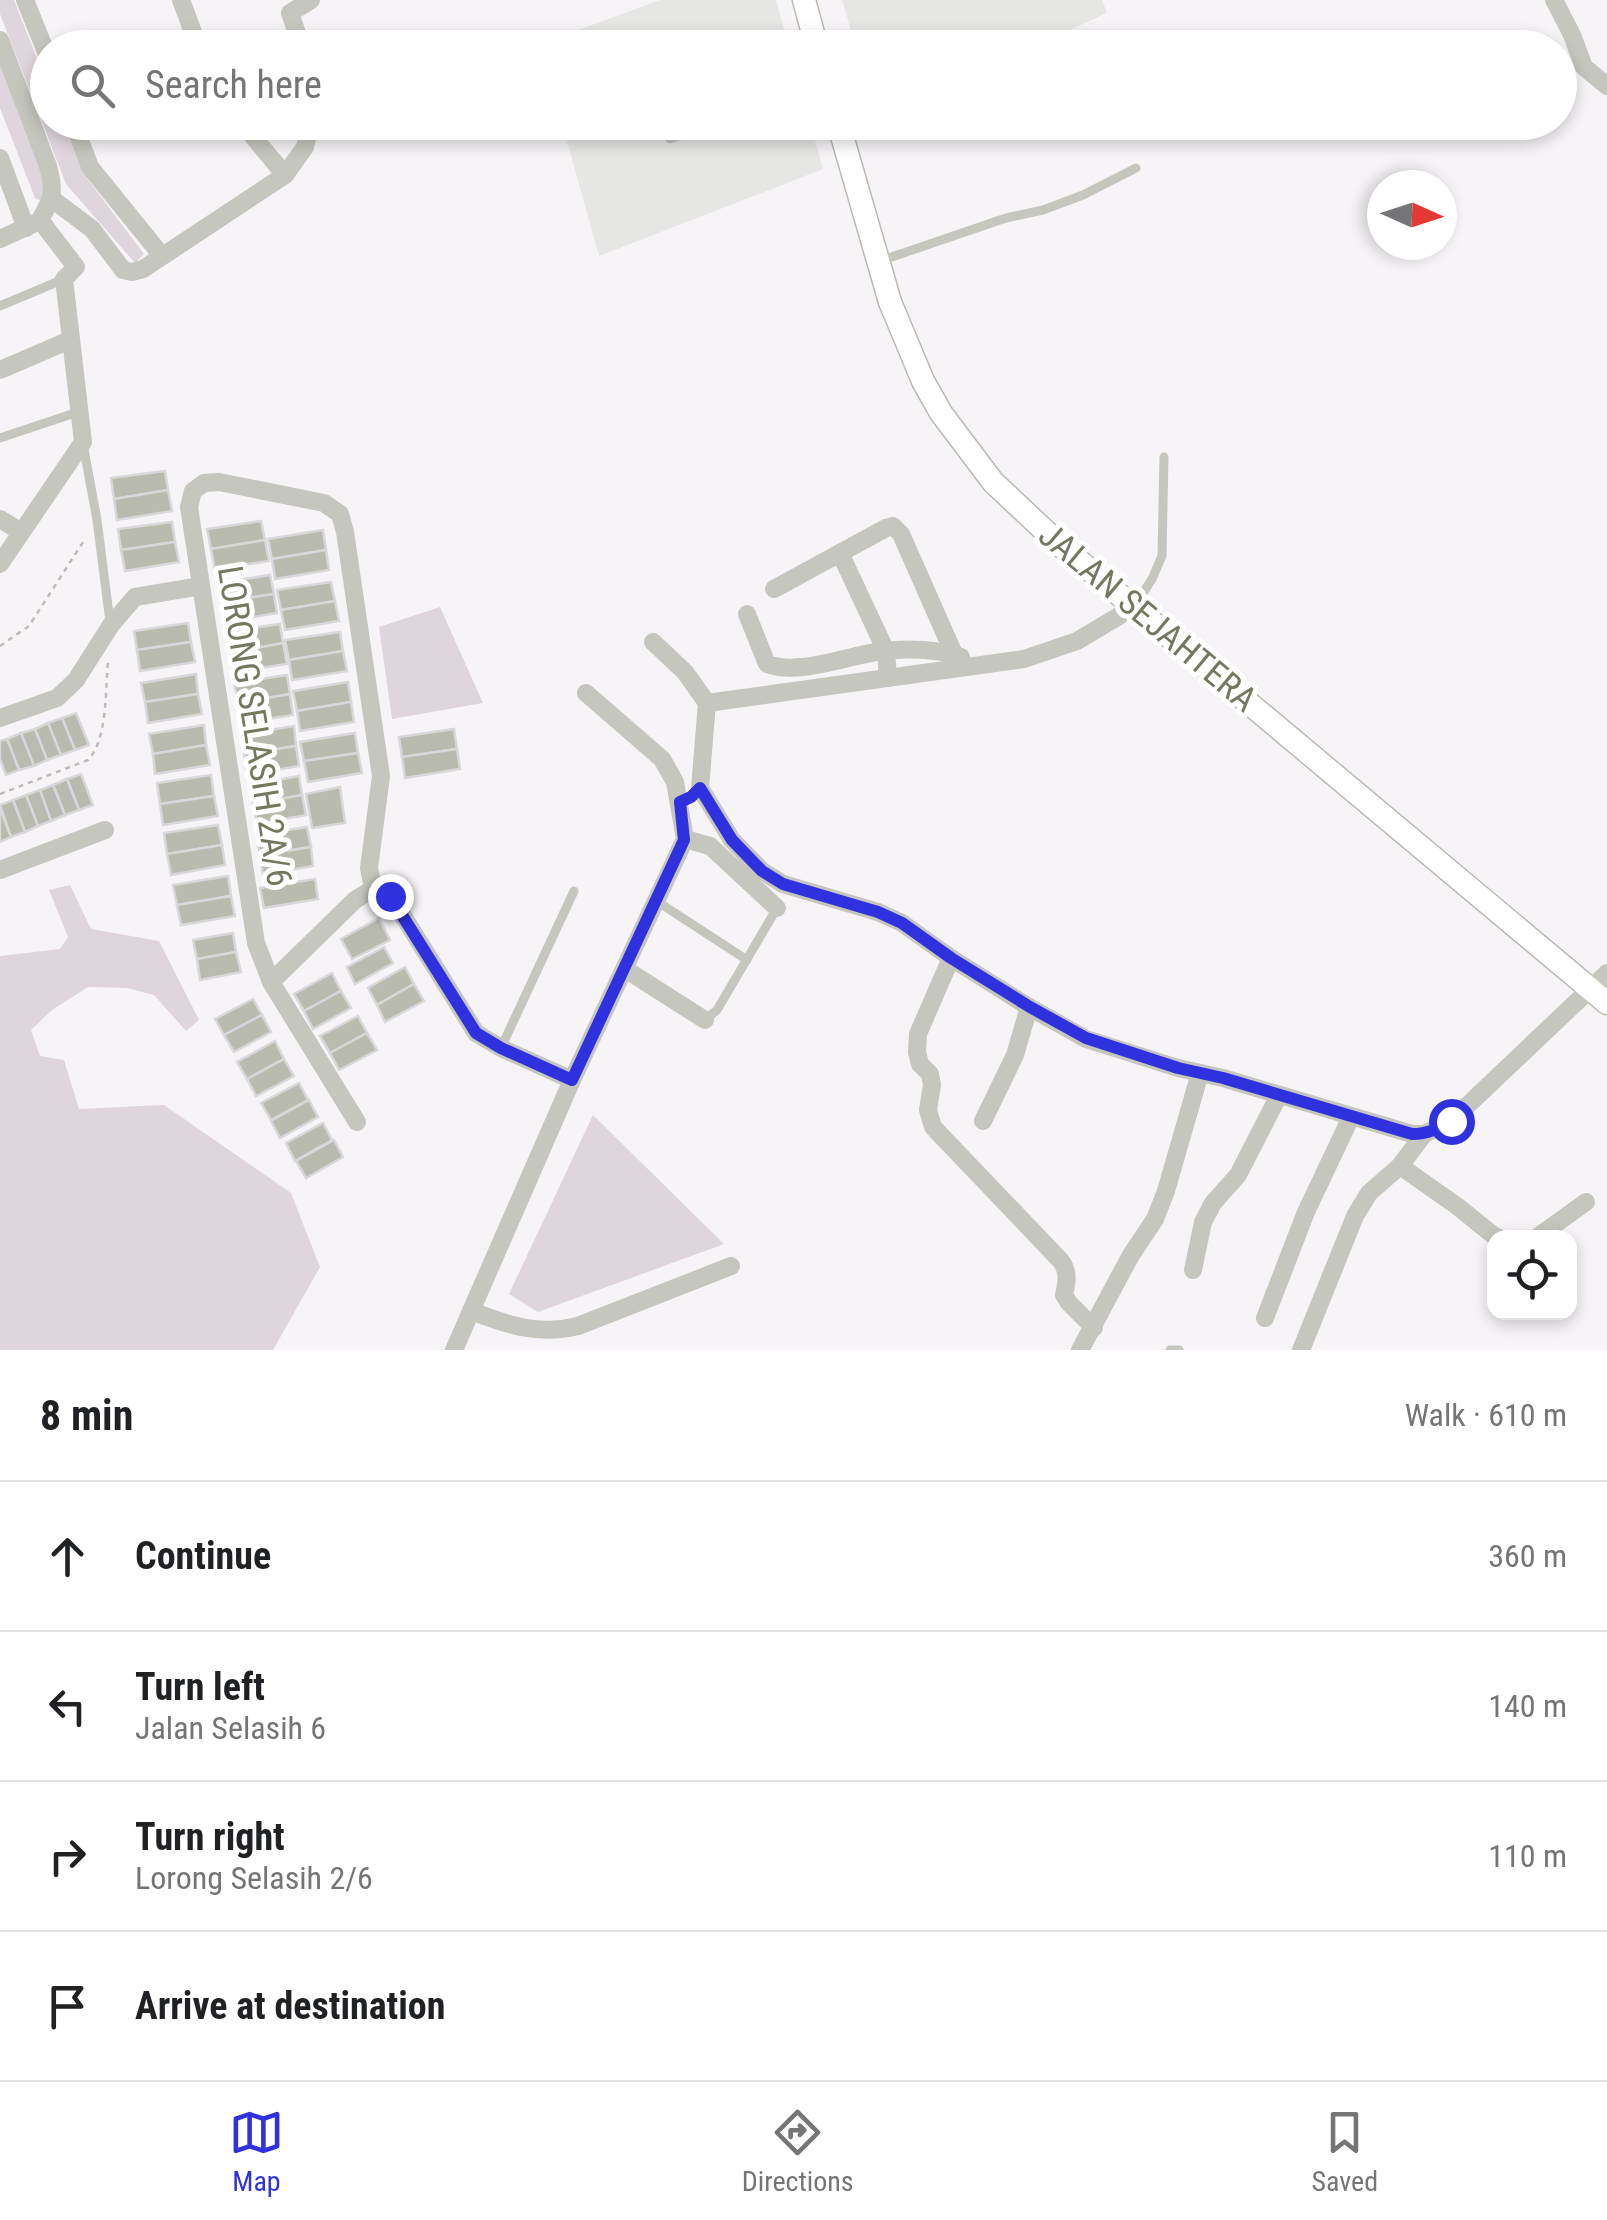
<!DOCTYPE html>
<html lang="en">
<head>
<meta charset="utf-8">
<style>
	body { margin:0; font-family:"Roboto Condensed",sans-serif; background:#f6f6f6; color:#202124 }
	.controls { position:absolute; right:30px; bottom:30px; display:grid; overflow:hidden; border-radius:20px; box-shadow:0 5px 15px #0003 }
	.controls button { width:90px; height:90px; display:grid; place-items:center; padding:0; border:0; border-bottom:2px solid #e0e0e0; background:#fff; color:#202124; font:50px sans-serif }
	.compass { position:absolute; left:1367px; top:170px; width:90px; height:90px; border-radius:50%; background:#fff; box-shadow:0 5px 15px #0003; rotate:93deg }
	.stop { position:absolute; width:30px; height:30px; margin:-22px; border:8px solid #2e31dd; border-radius:50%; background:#fff }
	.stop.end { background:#2e31dd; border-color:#fff; box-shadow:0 2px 10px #0008 }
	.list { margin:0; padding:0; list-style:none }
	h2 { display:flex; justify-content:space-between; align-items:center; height:130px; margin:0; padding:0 40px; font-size:42px }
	h2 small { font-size:32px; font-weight:400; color:#757577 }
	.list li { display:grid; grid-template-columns:65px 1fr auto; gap:30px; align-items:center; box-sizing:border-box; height:150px; padding:0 40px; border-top:2px solid #e0e0e0 }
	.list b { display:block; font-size:38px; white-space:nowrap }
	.list p { margin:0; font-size:32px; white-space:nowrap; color:#757577 }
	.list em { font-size:32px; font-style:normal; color:#757577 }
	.icon { flex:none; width:55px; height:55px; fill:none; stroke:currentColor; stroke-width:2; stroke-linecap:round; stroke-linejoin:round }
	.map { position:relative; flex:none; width:1607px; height:1350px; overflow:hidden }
	.search { position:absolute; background:#fff; box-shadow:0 5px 15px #0003; left:30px; right:30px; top:30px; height:110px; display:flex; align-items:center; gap:25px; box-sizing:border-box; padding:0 35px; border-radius:55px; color:#757577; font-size:38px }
	.sheet { height:730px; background:#fff }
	nav { display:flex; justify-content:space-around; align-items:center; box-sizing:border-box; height:140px; border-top:2px solid #e0e0e0; background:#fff; font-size:28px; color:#757577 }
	nav a { display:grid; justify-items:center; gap:5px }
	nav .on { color:#2e31dd }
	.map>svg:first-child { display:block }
</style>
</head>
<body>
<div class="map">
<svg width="1607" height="1350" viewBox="0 0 1607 1350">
	<rect width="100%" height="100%" fill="#f7f4f7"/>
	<g fill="#e6e6e5">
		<path d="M 660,0 L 776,0 L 789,47 L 541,47 L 540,44 Z"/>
		<path d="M 842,0 L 1102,0 L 1107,13 L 1032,47 L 856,47 Z"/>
		<path d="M 562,123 L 810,123 L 823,169 L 599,256 Z"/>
	</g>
	<g fill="#ded6dc">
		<path d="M 0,0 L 14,0 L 47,84 L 48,122 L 63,123 L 83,173 L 144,254 L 135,263 L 66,184 L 0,14 Z"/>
		<path d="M 0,63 L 45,178 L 42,198 L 39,200 L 35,198 L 0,108 Z"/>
		<path d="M 440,607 L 483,703 L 392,719 L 379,627 Z"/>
		<path d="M 70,885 L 91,929 L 159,941 L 199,1020 L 186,1031 L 154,995 L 127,988 L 88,987 L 52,1010 L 31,1030 L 40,1056 L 64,1060 L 79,1109 L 164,1105 L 291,1193 L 320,1267 L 273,1350 L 0,1350 L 0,956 L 60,949 L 68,937 L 49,890 Z"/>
		<path d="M 593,1115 L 724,1244 L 538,1312 L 509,1294 Z"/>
	</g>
	<g fill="#b9bbae" stroke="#d8d7d9" stroke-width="2.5">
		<path d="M 165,471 L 168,490 L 114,499 L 111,478 Z"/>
		<path d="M 168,490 L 172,511 L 117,520 L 114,499 Z"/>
		<path d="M 261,521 L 265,540 L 211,549 L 207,529 Z"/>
		<path d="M 172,522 L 175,542 L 121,550 L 118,529 Z"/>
		<path d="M 323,530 L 326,550 L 272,559 L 268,539 Z"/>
		<path d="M 265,540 L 269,561 L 215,569 L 211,549 Z"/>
		<path d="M 175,542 L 179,562 L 125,571 L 121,550 Z"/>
		<path d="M 326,550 L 329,570 L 275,579 L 272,559 Z"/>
		<path d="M 270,575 L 274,594 L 222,602 L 218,583 Z"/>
		<path d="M 331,582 L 335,601 L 281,610 L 277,590 Z"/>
		<path d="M 274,594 L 277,613 L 226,622 L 222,602 Z"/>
		<path d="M 335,601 L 339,621 L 285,630 L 281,610 Z"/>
		<path d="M 188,623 L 191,642 L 137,650 L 134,631 Z"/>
		<path d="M 280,624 L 283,643 L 230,653 L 226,632 Z"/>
		<path d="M 340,632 L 343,651 L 289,660 L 285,640 Z"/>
		<path d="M 191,642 L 195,662 L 140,671 L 137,650 Z"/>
		<path d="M 283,643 L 287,664 L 234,672 L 230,653 Z"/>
		<path d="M 343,651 L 347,671 L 292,680 L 289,660 Z"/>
		<path d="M 196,674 L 198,694 L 145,702 L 141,683 Z"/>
		<path d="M 287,675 L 290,694 L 238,703 L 234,683 Z"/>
		<path d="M 348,682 L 351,702 L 297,711 L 293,691 Z"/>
		<path d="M 198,694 L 202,714 L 148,723 L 145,702 Z"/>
		<path d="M 290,694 L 293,715 L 242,723 L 238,703 Z"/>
		<path d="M 351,702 L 354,722 L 300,731 L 297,711 Z"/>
		<path d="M 76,713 L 89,745 L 75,750 L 62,718 Z"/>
		<path d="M 62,718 L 75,750 L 61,755 L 48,723 Z"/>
		<path d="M 48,723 L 61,755 L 47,760 L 35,729 Z"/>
		<path d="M 204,725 L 206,745 L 153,754 L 149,734 Z"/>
		<path d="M 294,726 L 296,746 L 244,754 L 241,735 Z"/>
		<path d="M 35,729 L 47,760 L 34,766 L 21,733 Z"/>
		<path d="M 454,729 L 457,749 L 402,757 L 399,737 Z"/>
		<path d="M 21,733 L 34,766 L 19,770 L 7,739 Z"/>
		<path d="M 355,733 L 358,753 L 304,761 L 300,742 Z"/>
		<path d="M 7,739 L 19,770 L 6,775 L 0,759 L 0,741 Z"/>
		<path d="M 206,745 L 210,765 L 155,774 L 153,754 Z"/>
		<path d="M 296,746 L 299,766 L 247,775 L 244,754 Z"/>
		<path d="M 457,749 L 460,769 L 405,778 L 402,757 Z"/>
		<path d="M 358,753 L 362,773 L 308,782 L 304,761 Z"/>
		<path d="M 81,774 L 93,805 L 79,810 L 67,779 Z"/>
		<path d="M 211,775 L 214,796 L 160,804 L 157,783 Z"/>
		<path d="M 299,776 L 302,795 L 253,804 L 250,785 Z"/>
		<path d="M 67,779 L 79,810 L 65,815 L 53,785 Z"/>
		<path d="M 53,785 L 65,815 L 51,821 L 40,790 Z"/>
		<path d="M 340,787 L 345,823 L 312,828 L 306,794 Z"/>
		<path d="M 40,790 L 51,821 L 38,826 L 26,795 Z"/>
		<path d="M 26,795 L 38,826 L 25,832 L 13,800 Z"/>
		<path d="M 302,795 L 306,815 L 257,824 L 253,804 Z"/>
		<path d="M 214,796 L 218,816 L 163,825 L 160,804 Z"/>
		<path d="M 13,800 L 25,832 L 11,837 L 0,805 Z"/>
		<path d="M 0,809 L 11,837 L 0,842 Z"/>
		<path d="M 218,825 L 222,845 L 167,854 L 164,833 Z"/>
		<path d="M 307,827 L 311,847 L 260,855 L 256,835 Z"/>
		<path d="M 222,845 L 225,865 L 171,875 L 167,854 Z"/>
		<path d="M 311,847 L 313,866 L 263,875 L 260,855 Z"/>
		<path d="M 228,876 L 231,896 L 177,905 L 173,885 Z"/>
		<path d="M 315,879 L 318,899 L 264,908 L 260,888 Z"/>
		<path d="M 231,896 L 235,916 L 181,925 L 177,905 Z"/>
		<path d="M 379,918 L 390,940 L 352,959 L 341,939 Z"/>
		<path d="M 233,933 L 236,952 L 197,959 L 193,940 Z"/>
		<path d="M 384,947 L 393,963 L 355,984 L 347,967 Z"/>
		<path d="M 236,952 L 241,972 L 200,980 L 197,959 Z"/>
		<path d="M 405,967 L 414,984 L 377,1005 L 368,988 Z"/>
		<path d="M 332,973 L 341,991 L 304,1011 L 294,994 Z"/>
		<path d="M 414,984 L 424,1001 L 385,1022 L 377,1005 Z"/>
		<path d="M 341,991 L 351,1008 L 313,1029 L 304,1011 Z"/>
		<path d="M 253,999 L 262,1015 L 224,1035 L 215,1019 Z"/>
		<path d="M 262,1015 L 271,1032 L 234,1052 L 224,1035 Z"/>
		<path d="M 358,1016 L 367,1033 L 330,1053 L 320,1036 Z"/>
		<path d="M 367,1033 L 377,1050 L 339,1070 L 330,1053 Z"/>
		<path d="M 275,1041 L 284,1059 L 247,1079 L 237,1062 Z"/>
		<path d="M 284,1059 L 294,1076 L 256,1096 L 247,1079 Z"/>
		<path d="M 299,1083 L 308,1100 L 271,1120 L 261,1103 Z"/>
		<path d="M 309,1100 L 318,1117 L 280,1138 L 271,1121 Z"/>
		<path d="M 323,1123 L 332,1140 L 295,1161 L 286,1143 Z"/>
		<path d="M 334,1140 L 343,1157 L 306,1178 L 296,1161 Z"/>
	</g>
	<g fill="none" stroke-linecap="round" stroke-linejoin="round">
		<g stroke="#b9bbb1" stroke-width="25">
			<g id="secondary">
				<path d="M 804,0 L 817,48"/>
				<path d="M 838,122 L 890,302 L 923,381 L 941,413 L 993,482 L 1060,545 L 1607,1003"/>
			</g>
		</g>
		<g stroke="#bcbdb7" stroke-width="2.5" stroke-dasharray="5 5" stroke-linecap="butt">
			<path d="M 0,646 L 29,626 L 85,539"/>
			<path d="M 0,794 L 88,760 C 108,739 105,690 108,662"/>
		</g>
		<g stroke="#c5c6be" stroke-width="9">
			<path d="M 670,139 L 719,122"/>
			<path d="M 880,261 L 1006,218 L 1043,210 L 1083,195 L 1136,168"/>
			<path d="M 0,306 L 64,279"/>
			<path d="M 0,438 L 78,412"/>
			<path d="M 83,444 L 97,520 L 110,622"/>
			<path d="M 1134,607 L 1152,579 L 1162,556 L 1164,457"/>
			<path d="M 655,900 L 747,960"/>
			<path d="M 705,1020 L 717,1010 L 777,908"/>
			<path d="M 501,1048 L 574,891"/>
			<path d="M 1170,1350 L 1179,1350"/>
		</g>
		<g stroke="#c5c6be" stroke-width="18">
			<path d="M 25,0 L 48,57"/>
			<path d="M 181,0 L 199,48"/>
			<path d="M 1554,0 L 1572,35 L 1584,67 L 1607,86"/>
			<path d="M 0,40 L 48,166 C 55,192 53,197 40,220 L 76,267 L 64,279 L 83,442 L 0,564"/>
			<path d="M 302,48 L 290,13 L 311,0"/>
			<path d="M 73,122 L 90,167 L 162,256"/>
			<path d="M 241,122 L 285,175"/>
			<path d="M 0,158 L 26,228"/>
			<path d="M 52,199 L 92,229 L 123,270 L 132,272 L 143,269 L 285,175 L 305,147 L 311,122"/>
			<path d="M 0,239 L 35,223"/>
			<path d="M 0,370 L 70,340"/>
			<path d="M 0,519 L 21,532"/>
			<path d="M 840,553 L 886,651 L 888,678"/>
			<path d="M 774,589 L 886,528 L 893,526 L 901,534 L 954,654"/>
			<path d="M 747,614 L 767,664 C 800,676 848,655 883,651 C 906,648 939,649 961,657"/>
			<path d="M 653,642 L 685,672 L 707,703"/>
			<path d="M 707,703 L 700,788 L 732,840 L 762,871 L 783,884 L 878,912 L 902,923 L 951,958 L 1029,1007 L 1086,1039 L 1178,1068 L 1223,1078 L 1412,1134 L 1424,1134 L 1451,1121 L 1607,973"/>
			<path d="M 707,703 L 1024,659 L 1077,641 L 1134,607"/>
			<path d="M 0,718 L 57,698 L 76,680 L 111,625 L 135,597 L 201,586"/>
			<path d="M 685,839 L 710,846 L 777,908"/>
			<path d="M 0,870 L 105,830"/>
			<path d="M 951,958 L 918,1034 L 917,1052 L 920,1064 L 930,1074 L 932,1085 L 928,1110 L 933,1127 L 1061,1261 C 1069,1272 1067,1282 1064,1295 L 1069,1303 L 1094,1328"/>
			<path d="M 625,969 L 705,1020"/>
			<path d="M 271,982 L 256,943 L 189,507 L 193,491 L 204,483 L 219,482 L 324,503 L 340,514 L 345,532 L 381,776 L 369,868 L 373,889"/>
			<path d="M 983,1121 L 1015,1055 L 1029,1007"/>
			<path d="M 357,1122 L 271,982 L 355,900 L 373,889 L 390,895 L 476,1033 L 501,1048 L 572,1080"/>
			<path d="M 1400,1166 L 1457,1206 L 1493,1235 L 1499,1238"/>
			<path d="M 1536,1238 L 1586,1202"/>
			<path d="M 1193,1270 L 1203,1222 L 1213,1203 L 1238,1175 L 1279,1095"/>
			<path d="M 471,1311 C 508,1325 538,1336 578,1326 L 731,1266"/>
			<path d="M 1265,1318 L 1306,1212 L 1351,1117"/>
			<path d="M 454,1350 L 572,1080 L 685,839 L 675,782 L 662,759 L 586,693"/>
			<path d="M 1080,1350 L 1131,1255 L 1155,1219 L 1166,1191 L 1200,1073"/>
			<path d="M 1301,1350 L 1355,1216 L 1369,1193 L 1400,1166 L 1424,1134"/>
		</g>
		<use href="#secondary" stroke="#fff" stroke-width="22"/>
	</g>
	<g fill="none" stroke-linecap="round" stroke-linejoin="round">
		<path stroke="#2e31dd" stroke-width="12" d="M 390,896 L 476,1033 L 501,1048 L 572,1080 L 684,840 L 680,802 L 691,797 L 700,788 L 732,840 L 762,871 L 783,884 L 878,912 L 902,923 L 951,958 L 1030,1007 L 1086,1038 L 1178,1068 L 1223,1078 L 1412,1134 C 1428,1134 1437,1129 1451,1121"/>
	</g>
	<g text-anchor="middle" stroke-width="10" stroke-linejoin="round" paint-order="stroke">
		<g font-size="35" fill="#74785e" stroke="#fff">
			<text transform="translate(1148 617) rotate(40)" y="12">JALAN SEJAHTERA</text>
			<text transform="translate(255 726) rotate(81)" y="12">LORONG SELASIH 2A/6</text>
		</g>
	</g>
</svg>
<div class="controls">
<button><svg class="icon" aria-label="locate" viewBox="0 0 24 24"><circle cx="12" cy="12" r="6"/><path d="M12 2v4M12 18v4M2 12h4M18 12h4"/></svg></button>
</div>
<svg class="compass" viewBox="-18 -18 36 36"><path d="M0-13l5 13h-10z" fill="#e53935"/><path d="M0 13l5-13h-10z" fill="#757577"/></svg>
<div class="stop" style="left:1451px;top:1121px"></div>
<div class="stop end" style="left:390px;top:896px"></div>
<div class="search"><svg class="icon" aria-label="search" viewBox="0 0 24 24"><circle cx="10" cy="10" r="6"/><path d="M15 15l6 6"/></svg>Search here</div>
</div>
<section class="sheet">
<h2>8 min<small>Walk · 610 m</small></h2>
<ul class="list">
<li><svg class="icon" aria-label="ahead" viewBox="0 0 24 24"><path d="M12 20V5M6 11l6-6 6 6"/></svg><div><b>Continue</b></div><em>360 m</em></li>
<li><svg class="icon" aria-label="left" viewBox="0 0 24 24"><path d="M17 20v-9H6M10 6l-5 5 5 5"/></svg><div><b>Turn left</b><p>Jalan Selasih 6</p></div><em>140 m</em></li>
<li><svg class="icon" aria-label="right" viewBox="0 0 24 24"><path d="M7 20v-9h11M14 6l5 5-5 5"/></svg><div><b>Turn right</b><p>Lorong Selasih 2/6</p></div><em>110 m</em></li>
<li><svg class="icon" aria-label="arrive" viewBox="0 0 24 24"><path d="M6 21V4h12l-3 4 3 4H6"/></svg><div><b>Arrive at destination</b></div></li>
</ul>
</section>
<nav>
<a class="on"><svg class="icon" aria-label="map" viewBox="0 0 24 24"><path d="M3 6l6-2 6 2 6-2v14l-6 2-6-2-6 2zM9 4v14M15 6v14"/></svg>Map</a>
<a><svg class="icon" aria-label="directions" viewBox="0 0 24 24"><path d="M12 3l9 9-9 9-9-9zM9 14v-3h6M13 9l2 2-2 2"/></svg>Directions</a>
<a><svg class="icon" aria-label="saved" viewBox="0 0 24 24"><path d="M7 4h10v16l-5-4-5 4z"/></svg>Saved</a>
</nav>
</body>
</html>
